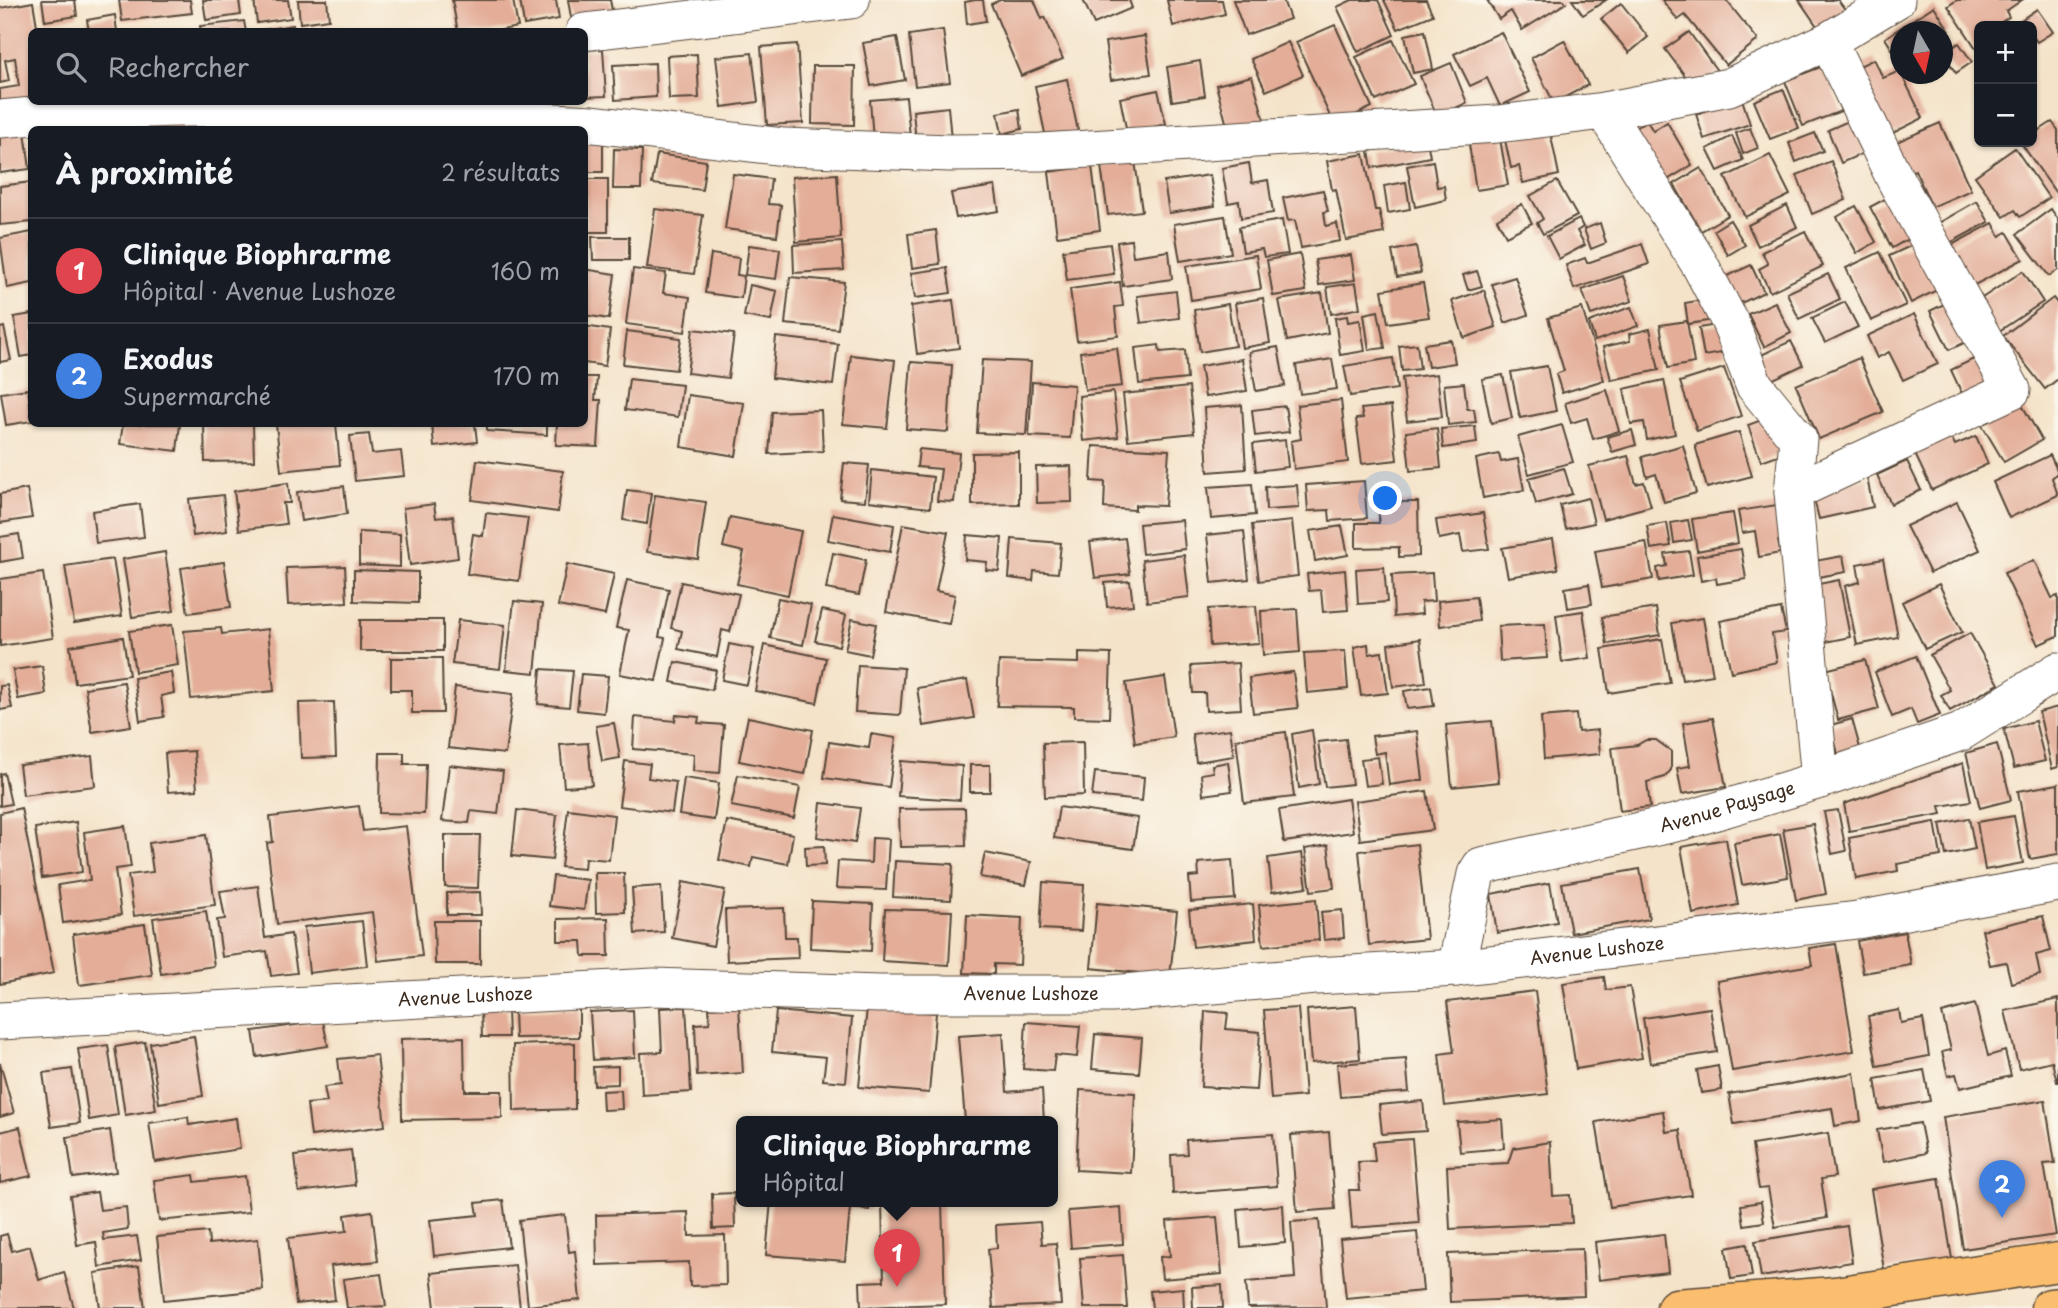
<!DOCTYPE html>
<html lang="fr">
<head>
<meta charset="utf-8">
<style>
	body { margin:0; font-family:"Playpen Sans",sans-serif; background:#242831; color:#f1f3f6 }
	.controls { position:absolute; right:21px; top:21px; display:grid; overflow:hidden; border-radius:10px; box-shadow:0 2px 5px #0004 }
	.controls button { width:63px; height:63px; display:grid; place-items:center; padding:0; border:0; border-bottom:2px solid #363941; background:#171b24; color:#f1f3f6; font:35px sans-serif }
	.compass { position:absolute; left:1890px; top:21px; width:63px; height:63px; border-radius:50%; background:#171b24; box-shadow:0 2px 5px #0004; rotate:171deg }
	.you { position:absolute; left:1386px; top:499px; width:24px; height:24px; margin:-18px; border:5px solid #fff; border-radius:50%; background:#1a73e8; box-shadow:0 0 0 10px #1a73e833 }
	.badge { display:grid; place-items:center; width:46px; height:46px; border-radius:50%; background:#0b8043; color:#fff; font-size:23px; font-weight:700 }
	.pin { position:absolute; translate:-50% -58px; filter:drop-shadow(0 2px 4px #0008) }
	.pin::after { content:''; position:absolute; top:37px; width:24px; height:21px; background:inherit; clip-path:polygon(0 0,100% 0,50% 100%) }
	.popup { position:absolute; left:736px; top:1116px; width:322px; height:91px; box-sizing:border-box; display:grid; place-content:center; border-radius:10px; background:#171b24; filter:drop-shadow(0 2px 5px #0005); font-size:23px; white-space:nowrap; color:#9ea1a6 }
	.popup b { font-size:26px; color:#f1f3f6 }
	.popup::after { content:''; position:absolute; left:50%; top:100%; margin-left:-14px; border:14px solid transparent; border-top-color:#171b24 }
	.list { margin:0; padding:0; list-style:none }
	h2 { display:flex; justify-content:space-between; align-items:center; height:91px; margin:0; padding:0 28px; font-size:30px }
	h2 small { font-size:23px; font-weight:400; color:#9ea1a6 }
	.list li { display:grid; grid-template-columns:46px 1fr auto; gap:21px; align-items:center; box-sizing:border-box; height:105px; padding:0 28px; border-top:2px solid #363941 }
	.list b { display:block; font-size:26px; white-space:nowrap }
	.list p { margin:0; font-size:23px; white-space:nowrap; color:#9ea1a6 }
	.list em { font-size:23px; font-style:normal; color:#9ea1a6 }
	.icon { flex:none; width:38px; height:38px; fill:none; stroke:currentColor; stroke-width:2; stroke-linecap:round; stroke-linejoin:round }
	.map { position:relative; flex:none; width:2058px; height:1308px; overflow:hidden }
	.search { position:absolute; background:#171b24; box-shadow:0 2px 5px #0004; left:28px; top:28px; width:560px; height:77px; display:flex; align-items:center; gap:18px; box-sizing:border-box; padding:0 24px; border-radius:10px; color:#9ea1a6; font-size:26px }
	.panel { position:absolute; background:#171b24; box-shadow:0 2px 5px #0004; left:28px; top:126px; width:560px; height:301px; border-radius:10px }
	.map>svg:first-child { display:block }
</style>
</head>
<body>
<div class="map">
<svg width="2058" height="1308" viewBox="0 0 2058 1308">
	<rect width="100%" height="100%" fill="#fbf7ec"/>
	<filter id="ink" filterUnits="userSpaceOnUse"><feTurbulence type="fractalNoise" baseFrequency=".0143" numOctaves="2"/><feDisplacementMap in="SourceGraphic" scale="14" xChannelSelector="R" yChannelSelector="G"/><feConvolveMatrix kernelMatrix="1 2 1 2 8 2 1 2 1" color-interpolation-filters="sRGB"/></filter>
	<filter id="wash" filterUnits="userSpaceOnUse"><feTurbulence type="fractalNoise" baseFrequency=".00686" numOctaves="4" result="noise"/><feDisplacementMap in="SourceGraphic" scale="28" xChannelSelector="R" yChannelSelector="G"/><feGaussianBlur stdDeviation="1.57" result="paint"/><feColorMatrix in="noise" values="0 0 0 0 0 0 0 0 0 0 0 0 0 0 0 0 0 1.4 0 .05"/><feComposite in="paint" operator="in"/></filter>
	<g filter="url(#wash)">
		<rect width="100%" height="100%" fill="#f4e3c9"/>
		<g id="blocks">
			<g fill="#e3ad98">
				<path d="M 42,0 L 75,0 L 77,16 L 45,21 Z"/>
				<path d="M 119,0 L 190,0 L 192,13 L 122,21 Z"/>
				<path d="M 203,0 L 239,0 L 241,15 L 206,20 Z"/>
				<path d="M 254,0 L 288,0 L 291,18 L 257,23 Z"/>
				<path d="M 298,0 L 327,0 L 329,19 L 300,23 Z"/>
				<path d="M 452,0 L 513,0 L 518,27 L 491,32 L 458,32 Z"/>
				<path d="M 520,0 L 556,0 L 559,19 L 524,25 Z"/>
				<path d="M 568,0 L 610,0 L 613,15 L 572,23 Z"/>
				<path d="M 975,0 L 983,0 L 986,21 L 967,24 L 965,2 Z"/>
				<path d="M 1000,0 L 1034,0 L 1042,19 L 1045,17 L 1063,59 L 1021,76 L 991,4 Z"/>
				<path d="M 1083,0 L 1129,0 L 1132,8 L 1094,24 Z"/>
				<path d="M 1167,0 L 1222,0 L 1225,14 L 1173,26 Z"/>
				<path d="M 1233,0 L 1283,0 L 1290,19 L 1246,35 Z"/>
				<path d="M 1352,0 L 1378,0 L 1394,35 L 1358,52 L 1337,7 Z"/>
				<path d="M 1384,0 L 1426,0 L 1433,15 L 1398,29 Z"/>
				<path d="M 1487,0 L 1564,0 L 1566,3 L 1522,30 L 1511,11 L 1499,19 Z"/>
				<path d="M 1572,0 L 1606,0 L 1583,15 Z"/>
				<path d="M 1662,0 L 1726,0 L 1758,40 L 1726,65 L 1685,15 L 1678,20 Z"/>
				<path d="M 1799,0 L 1838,0 L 1846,11 L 1819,29 Z"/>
				<path d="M 1957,0 L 2022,0 L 2006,11 L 2009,17 L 1995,26 L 1979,26 L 1979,46 L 1976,48 L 1948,6 Z"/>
				<path d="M 33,2 L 38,32 L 32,32 L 32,99 L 0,104 L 0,89 L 19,86 L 15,58 L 5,60 L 9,81 L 0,83 L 0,8 Z"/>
				<path d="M 1621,3 L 1648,37 L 1629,53 L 1601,19 Z"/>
				<path d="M 1934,6 L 1949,30 L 1942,35 L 1942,32 L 1900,32 L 1900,62 L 1885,38 Z"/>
				<path d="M 2037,9 L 2053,32 L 2037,42 L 2032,35 L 2032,26 L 2026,26 L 2021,20 Z"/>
				<path d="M 115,15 L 117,32 L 89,32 L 87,20 Z"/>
				<path d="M 244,21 L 246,32 L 201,32 L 200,26 Z"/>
				<path d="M 293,25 L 294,32 L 262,32 L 262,30 Z"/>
				<path d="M 1335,25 L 1372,107 L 1334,125 L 1296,42 Z"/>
				<path d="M 943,30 L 950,82 L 915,86 L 909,35 Z"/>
				<path d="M 1425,31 L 1433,69 L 1413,73 L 1405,35 Z"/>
				<path d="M 1501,32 L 1530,92 L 1500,106 L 1487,78 L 1470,86 L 1454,54 Z"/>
				<path d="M 1689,32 L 1718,72 L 1695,89 L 1665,49 Z"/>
				<path d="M 1145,36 L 1151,74 L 1111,80 L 1105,42 Z"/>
				<path d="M 897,37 L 905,80 L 871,86 L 863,43 Z"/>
				<path d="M 1393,40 L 1414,84 L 1376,101 L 1356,57 Z"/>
				<path d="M 1564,40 L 1588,85 L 1554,103 L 1531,58 Z"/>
				<path d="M 1288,42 L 1303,75 L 1266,91 L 1251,59 Z"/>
				<path d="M 1959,43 L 1972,62 L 1956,73 L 1943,54 Z"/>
				<path d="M 797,44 L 803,123 L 767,125 L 761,47 Z"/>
				<path d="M 603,49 L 606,96 L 584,97 L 584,50 Z"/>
				<path d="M 752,53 L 758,102 L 722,107 L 716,57 Z"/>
				<path d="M 697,54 L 699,98 L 669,99 L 667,56 Z"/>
				<path d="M 1874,59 L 1883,78 L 1900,71 L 1923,118 L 1885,137 L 1853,69 Z"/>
				<path d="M 1200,61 L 1205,96 L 1172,101 L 1167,67 Z"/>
				<path d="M 655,63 L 656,97 L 615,100 L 613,65 Z"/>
				<path d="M 1451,63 L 1467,103 L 1437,116 L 1420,76 Z"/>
				<path d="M 813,66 L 855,66 L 854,125 L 812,124 Z"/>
				<path d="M 1823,66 L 1841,111 L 1803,126 L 1785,81 Z"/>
				<path d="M 1252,76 L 1265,123 L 1229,133 L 1216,85 Z"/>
				<path d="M 1067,79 L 1078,131 L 1046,138 L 1035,86 Z"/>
				<path d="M 1783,89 L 1799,128 L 1770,139 L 1754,101 Z"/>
				<path d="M 1158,90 L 1166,124 L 1127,133 L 1120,98 Z"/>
				<path d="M 906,97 L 910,137 L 873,140 L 870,100 Z"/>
				<path d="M 1742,99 L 1750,124 L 1704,139 L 1696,114 Z"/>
				<path d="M 948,107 L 951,139 L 916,142 L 913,111 Z"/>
				<path d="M 1019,109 L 1022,129 L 1002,134 L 998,113 Z"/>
				<path d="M 197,113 L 199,130 L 126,130 L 125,124 Z"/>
				<path d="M 296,118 L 297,130 L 208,130 L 208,125 Z"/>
				<path d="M 1855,118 L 1868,151 L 1841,163 L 1828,130 Z"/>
				<path d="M 1647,121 L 1653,131 L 1667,122 L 1692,165 L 1659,185 L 1628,132 Z"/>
				<path d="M 2052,122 L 2058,130 L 2058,196 L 2021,143 L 2032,142 L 2032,135 Z"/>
				<path d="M 1940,123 L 1971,190 L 1932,207 L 1915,170 L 1898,177 L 1885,147 Z"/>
				<path d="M 24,124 L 30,169 L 0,173 L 0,127 Z"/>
				<path d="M 1750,128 L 1758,148 L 1743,154 L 1736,133 Z"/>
				<path d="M 1550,131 L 1559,175 L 1523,183 L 1519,166 L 1511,168 L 1505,140 Z"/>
				<path d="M 1499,133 L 1508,185 L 1476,190 L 1468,138 Z"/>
				<path d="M 1815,133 L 1823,151 L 1796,162 L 1789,143 Z"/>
				<rect x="584" y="136" width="19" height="36"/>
				<path d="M 1732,136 L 1743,160 L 1718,171 L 1707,149 Z"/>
				<path d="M 1427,140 L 1430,157 L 1372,168 L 1369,151 Z"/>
				<path d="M 2015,148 L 2049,198 L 2020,217 L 2015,210 L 2004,217 L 1975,176 Z"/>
				<path d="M 614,149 L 642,150 L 641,189 L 613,189 Z"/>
				<path d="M 657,154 L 706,161 L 702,190 L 652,184 Z"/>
				<path d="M 1364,154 L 1375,210 L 1379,210 L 1384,233 L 1346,240 L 1336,189 L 1332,190 L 1327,161 Z"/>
				<path d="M 1770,155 L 1790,195 L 1745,217 L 1725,177 Z"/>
				<path d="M 1135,161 L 1142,211 L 1108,215 L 1101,166 Z"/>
				<path d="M 1433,161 L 1437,187 L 1444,186 L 1446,200 L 1415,207 L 1407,166 Z"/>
				<path d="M 1831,161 L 1846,200 L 1812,214 L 1797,175 Z"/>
				<path d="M 1249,163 L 1252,183 L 1268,180 L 1273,213 L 1241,218 L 1239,201 L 1228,203 L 1222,168 Z"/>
				<path d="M 1092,166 L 1100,230 L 1057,236 L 1049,172 Z"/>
				<path d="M 1701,168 L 1728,215 L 1701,231 L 1674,184 Z"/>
				<path d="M 733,174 L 771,179 L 768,204 L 781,205 L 777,236 L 725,229 Z"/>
				<path d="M 837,174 L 841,238 L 796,242 L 792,177 Z"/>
				<path d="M 1210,175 L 1215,206 L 1169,213 L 1164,182 Z"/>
				<path d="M 584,179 L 608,179 L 608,232 L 588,232 Z"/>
				<path d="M 1557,181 L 1577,216 L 1543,234 L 1537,223 L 1543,219 L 1530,196 Z"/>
				<path d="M 32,182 L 32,222 L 0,225 L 0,186 Z"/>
				<path d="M 1406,182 L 1410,209 L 1388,213 L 1384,186 Z"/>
				<path d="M 995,186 L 999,211 L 956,218 L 951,193 Z"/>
				<path d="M 1323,190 L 1328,211 L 1324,212 L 1326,226 L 1337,223 L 1340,241 L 1301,248 L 1295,220 L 1288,221 L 1283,198 Z"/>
				<path d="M 1896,193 L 1918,233 L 1892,248 L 1870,207 Z"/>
				<path d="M 1977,201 L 1989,222 L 1950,243 L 1939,223 Z"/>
				<path d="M 1522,204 L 1532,223 L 1506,236 L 1497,219 Z"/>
				<path d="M 1787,205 L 1797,227 L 1758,246 L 1748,225 Z"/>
				<path d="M 1856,206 L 1876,242 L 1857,253 L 1837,217 Z"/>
				<path d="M 655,209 L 703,215 L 694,274 L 647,268 Z"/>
				<path d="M 2051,209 L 2058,219 L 2058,270 L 2049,276 L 2017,234 Z"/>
				<path d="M 1225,216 L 1231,253 L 1180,261 L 1174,224 Z"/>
				<path d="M 1579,219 L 1583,227 L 1577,231 L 1585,245 L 1559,259 L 1547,236 Z"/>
				<path d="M 1282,220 L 1288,254 L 1264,257 L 1262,249 L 1243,252 L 1239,227 Z"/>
				<path d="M 1730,220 L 1745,245 L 1728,255 L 1714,230 Z"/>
				<path d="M 1600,223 L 1606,243 L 1591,249 L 1584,229 Z"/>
				<path d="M 1993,223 L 2000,236 L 2007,232 L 2023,259 L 1969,288 L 1946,248 Z"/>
				<path d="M 936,230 L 940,264 L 912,268 L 908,234 Z"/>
				<path d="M 1805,231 L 1823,266 L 1770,292 L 1759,269 L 1768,264 L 1762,252 Z"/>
				<path d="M 32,232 L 32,283 L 7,288 L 0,238 Z"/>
				<path d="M 592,237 L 629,237 L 629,260 L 593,260 Z"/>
				<path d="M 1131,240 L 1133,256 L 1169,251 L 1172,279 L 1123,286 L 1117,242 Z"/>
				<path d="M 1923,240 L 1945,286 L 1911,303 L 1889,256 Z"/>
				<path d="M 842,242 L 844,270 L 794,273 L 793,245 Z"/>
				<path d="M 1110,244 L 1114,274 L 1067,280 L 1063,250 Z"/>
				<path d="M 1642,244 L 1649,264 L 1574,289 L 1566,265 L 1585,258 L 1587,263 Z"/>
				<path d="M 749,245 L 780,249 L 776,279 L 745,275 Z"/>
				<path d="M 1416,246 L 1421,273 L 1397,277 L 1392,251 Z"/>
				<path d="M 1880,252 L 1906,305 L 1871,321 L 1846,268 Z"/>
				<path d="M 711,254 L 739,258 L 737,275 L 744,276 L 741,298 L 705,293 Z"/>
				<path d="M 1300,254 L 1306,291 L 1273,296 L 1267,260 Z"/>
				<path d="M 1256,255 L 1261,289 L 1191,300 L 1186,266 Z"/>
				<path d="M 1351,255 L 1355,280 L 1319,285 L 1315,260 Z"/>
				<path d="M 1751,265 L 1764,292 L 1729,309 L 1715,282 Z"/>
				<path d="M 947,268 L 951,293 L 915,298 L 911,273 Z"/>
				<path d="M 584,269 L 615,274 L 609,319 L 584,315 Z"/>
				<path d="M 633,269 L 666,273 L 663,293 L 690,297 L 685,332 L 626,324 Z"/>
				<path d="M 1477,271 L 1482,286 L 1468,290 L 1463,275 Z"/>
				<path d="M 2023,271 L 2043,302 L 1996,333 L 1976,302 Z"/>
				<path d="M 1828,274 L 1840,299 L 1799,319 L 1787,293 Z"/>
				<path d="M 1623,276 L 1632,301 L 1591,315 L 1582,290 Z"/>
				<path d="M 790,277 L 844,282 L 838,329 L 785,324 Z"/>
				<path d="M 1515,277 L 1528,315 L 1505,323 L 1492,284 Z"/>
				<path d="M 1120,282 L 1123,306 L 1115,307 L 1118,336 L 1077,341 L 1070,289 Z"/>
				<path d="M 1356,283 L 1360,308 L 1331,314 L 1327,287 Z"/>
				<path d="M 1423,283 L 1429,317 L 1388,323 L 1382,290 Z"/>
				<path d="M 750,285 L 777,291 L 771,321 L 744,316 Z"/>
				<path d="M 1484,290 L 1496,327 L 1464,338 L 1452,301 Z"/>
				<path d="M 1176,291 L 1179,318 L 1141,323 L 1137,296 Z"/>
				<path d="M 1322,293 L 1328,333 L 1287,341 L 1279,300 Z"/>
				<path d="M 1958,297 L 1977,337 L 1949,350 L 1930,311 Z"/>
				<path d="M 1263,298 L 1270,343 L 1242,348 L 1235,303 Z"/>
				<path d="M 2053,298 L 2058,304 L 2058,379 L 2045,389 L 2003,336 Z"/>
				<path d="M 1710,299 L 1714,320 L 1688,324 L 1685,303 Z"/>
				<path d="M 953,300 L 959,348 L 917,354 L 911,306 Z"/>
				<path d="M 1775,302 L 1791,333 L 1764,347 L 1748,314 Z"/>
				<path d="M 1845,302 L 1858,327 L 1825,343 L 1812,318 Z"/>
				<path d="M 1228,304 L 1235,346 L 1200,352 L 1194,310 Z"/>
				<path d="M 1631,307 L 1638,326 L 1595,341 L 1589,322 Z"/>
				<path d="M 1582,308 L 1604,380 L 1562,393 L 1556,374 L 1564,371 L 1548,318 Z"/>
				<path d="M 1378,311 L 1385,348 L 1369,350 L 1364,314 Z"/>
				<path d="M 32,314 L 32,355 L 21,357 L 14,317 Z"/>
				<path d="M 1914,314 L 1938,364 L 1903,380 L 1889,352 L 1877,358 L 1867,336 Z"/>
				<path d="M 1347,316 L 1348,322 L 1360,320 L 1365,351 L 1340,355 L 1335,318 Z"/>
				<path d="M 1687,321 L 1694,363 L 1668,368 L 1660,325 Z"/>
				<path d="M 1722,324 L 1727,352 L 1704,356 L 1699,328 Z"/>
				<path d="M 584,326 L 610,330 L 605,366 L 584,363 Z"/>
				<path d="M 4,327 L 11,360 L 0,362 L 0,328 Z"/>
				<path d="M 693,329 L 734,334 L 728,378 L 687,373 Z"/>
				<path d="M 1650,329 L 1659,370 L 1611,380 L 1603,347 L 1630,341 L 1629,334 Z"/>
				<path d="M 627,331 L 681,338 L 676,370 L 623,364 Z"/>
				<path d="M 776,337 L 838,344 L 833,385 L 772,378 Z"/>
				<path d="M 1451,340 L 1455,363 L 1428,367 L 1424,344 Z"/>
				<path d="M 1791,341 L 1803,365 L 1767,382 L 1755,358 Z"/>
				<path d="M 1417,344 L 1420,369 L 1402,371 L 1399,346 Z"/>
				<path d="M 1159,345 L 1160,352 L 1185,350 L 1187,379 L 1139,384 L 1135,348 Z"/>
				<path d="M 1278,347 L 1285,386 L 1256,391 L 1249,352 Z"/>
				<path d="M 1117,348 L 1122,386 L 1085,390 L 1080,352 Z"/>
				<path d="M 1986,353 L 2000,381 L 1964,398 L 1951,370 Z"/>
				<path d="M 851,355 L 895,360 L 887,428 L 843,424 Z"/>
				<path d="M 1393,358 L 1397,389 L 1350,396 L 1344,366 Z"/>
				<path d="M 1859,358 L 1883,412 L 1819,439 L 1796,385 Z"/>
				<path d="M 1242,359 L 1247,391 L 1205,397 L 1200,366 Z"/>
				<path d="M 1332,359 L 1337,389 L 1300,394 L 1296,365 Z"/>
				<path d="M 982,360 L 1031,362 L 1026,435 L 977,433 Z"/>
				<path d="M 911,362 L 952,365 L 948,432 L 906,429 Z"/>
				<path d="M 1547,366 L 1556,411 L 1520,418 L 1511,372 Z"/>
				<path d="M 1724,368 L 1741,416 L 1697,431 L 1680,382 Z"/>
				<path d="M 1437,374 L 1442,417 L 1407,421 L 1402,378 Z"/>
				<path d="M 1503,375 L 1512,418 L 1491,423 L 1482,379 Z"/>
				<path d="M 584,377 L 597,377 L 595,400 L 601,400 L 598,447 L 556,445 L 557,424 L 584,424 Z"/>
				<path d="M 629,379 L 682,385 L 678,417 L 625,410 Z"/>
				<path d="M 1664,380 L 1675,434 L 1647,440 L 1644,422 L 1631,424 L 1624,389 Z"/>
				<path d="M 1032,382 L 1074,385 L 1070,438 L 1029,436 Z"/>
				<path d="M 1464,383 L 1467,409 L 1474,409 L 1476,422 L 1448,425 L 1444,385 Z"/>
				<path d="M 1189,387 L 1194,433 L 1128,440 L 1123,394 Z"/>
				<path d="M 28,389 L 32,421 L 6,425 L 1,393 Z"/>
				<path d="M 1607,390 L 1619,431 L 1593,439 L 1587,418 L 1571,423 L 1565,403 Z"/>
				<path d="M 1113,392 L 1118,437 L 1083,441 L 1079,396 Z"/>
				<path d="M 688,395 L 744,403 L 736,456 L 681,447 Z"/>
				<path d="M 2018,398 L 2042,440 L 2004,462 L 1979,420 Z"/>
				<path d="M 1341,400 L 1348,462 L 1294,469 L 1291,441 L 1301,439 L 1297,405 Z"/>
				<path d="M 1242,405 L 1246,469 L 1208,472 L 1204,408 Z"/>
				<path d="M 1285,406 L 1289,432 L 1255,436 L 1252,410 Z"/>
				<path d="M 1391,406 L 1397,460 L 1362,464 L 1356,419 L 1363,418 L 1361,409 Z"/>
				<path d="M 821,410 L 823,451 L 769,454 L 772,412 Z"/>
				<path d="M 1770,417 L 1784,453 L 1761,461 L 1748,425 Z"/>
				<path d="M 123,424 L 180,424 L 177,451 L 120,444 Z"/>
				<path d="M 204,424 L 253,424 L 254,461 L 205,462 Z"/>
				<path d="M 276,424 L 336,424 L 340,465 L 281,471 Z"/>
				<path d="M 432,424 L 475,424 L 477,442 L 434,447 Z"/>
				<path d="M 487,424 L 547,424 L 547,435 L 487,431 Z"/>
				<path d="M 1562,425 L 1573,462 L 1529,474 L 1518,437 Z"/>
				<path d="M 1475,426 L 1477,443 L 1443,448 L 1441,429 Z"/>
				<path d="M 1437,428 L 1441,468 L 1410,471 L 1406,432 Z"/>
				<path d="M 1632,430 L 1636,445 L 1612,452 L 1607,437 Z"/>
				<path d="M 1739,432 L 1752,476 L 1707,488 L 1695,445 Z"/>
				<path d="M 369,434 L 372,454 L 401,451 L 404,476 L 355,481 L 350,436 Z"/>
				<path d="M 1950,435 L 1955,445 L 1976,436 L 1988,464 L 1932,490 L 1914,452 Z"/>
				<path d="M 1285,440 L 1288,467 L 1256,471 L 1253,444 Z"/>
				<path d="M 1683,445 L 1696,493 L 1664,502 L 1656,474 L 1647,477 L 1642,457 Z"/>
				<path d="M 1093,446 L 1169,450 L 1165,506 L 1135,505 L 1135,510 L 1104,508 L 1105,482 L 1091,481 Z"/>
				<path d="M 919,449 L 959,453 L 954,502 L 937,501 L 941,469 L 917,467 Z"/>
				<path d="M 1019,452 L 1019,504 L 972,505 L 972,453 Z"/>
				<path d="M 1499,454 L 1501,462 L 1518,459 L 1524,490 L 1483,498 L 1476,459 Z"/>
				<path d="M 2050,455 L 2058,472 L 2052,478 L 2058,495 L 2009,518 L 1993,482 Z"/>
				<path d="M 1628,456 L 1636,484 L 1644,482 L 1651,506 L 1603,519 L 1589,466 Z"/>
				<path d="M 477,460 L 563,471 L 558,512 L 472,500 Z"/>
				<path d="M 1907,461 L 1921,490 L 1891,504 L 1877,475 Z"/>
				<path d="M 844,463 L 869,465 L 865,501 L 840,499 Z"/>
				<path d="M 1071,466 L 1072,502 L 1037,503 L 1036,467 Z"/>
				<path d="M 1564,468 L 1572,494 L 1536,504 L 1529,478 Z"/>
				<path d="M 872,470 L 933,477 L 930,508 L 869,501 Z"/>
				<path d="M 1867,478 L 1873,507 L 1819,519 L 1812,491 Z"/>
				<path d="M 1364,481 L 1367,518 L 1330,521 L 1329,510 L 1308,511 L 1306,485 Z"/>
				<path d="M 288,483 L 290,503 L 283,503 L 286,524 L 239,530 L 234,491 Z"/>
				<path d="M 1252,484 L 1255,515 L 1211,519 L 1208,487 Z"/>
				<path d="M 1297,485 L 1299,508 L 1266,510 L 1265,487 Z"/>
				<path d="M 344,486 L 347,514 L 301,521 L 297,492 Z"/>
				<path d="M 27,489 L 32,518 L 0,523 L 0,494 Z"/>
				<path d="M 627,490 L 651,493 L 647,524 L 623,520 Z"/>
				<path d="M 223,495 L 227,531 L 193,536 L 189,499 Z"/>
				<path d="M 655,495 L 706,502 L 698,559 L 647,552 Z"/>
				<path d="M 1588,498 L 1594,523 L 1566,529 L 1560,505 Z"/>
				<path d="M 1379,502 L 1418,502 L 1419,556 L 1399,557 L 1399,547 L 1356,548 L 1356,523 L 1379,523 Z"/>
				<path d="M 1957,502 L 1980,550 L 1930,573 L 1906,526 Z"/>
				<path d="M 1789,503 L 1795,538 L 1778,541 L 1780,553 L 1759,557 L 1755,531 L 1742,533 L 1738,511 Z"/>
				<path d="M 140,504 L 144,537 L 96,543 L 92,511 Z"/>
				<path d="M 434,504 L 436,518 L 453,516 L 458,558 L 410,565 L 403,508 Z"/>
				<path d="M 486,513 L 528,518 L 519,581 L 467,574 L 473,534 L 483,536 Z"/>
				<path d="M 1483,513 L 1489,549 L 1463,552 L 1460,535 L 1439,539 L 1436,520 Z"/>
				<path d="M 1733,513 L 1738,543 L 1697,551 L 1692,519 Z"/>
				<path d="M 833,514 L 894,525 L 890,552 L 828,540 Z"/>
				<path d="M 730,517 L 801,531 L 788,595 L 737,584 L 744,552 L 723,547 Z"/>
				<path d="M 1182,520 L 1185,549 L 1142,554 L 1139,524 Z"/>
				<path d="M 1688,520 L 1692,540 L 1674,543 L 1671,523 Z"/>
				<path d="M 1292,521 L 1298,576 L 1259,581 L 1252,525 Z"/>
				<path d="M 1667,523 L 1671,546 L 1651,549 L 1647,526 Z"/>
				<path d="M 903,524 L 948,532 L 936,591 L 955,595 L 949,624 L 886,612 Z"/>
				<path d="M 1342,526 L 1348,555 L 1315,561 L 1310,531 Z"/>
				<path d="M 1244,531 L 1249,579 L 1212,583 L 1207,535 Z"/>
				<path d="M 359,532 L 400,534 L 400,567 L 359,565 Z"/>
				<path d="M 19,534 L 23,558 L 0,562 L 0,537 Z"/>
				<path d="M 967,535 L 1002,538 L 999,571 L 986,570 L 987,562 L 965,560 Z"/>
				<path d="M 1125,538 L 1130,574 L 1095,578 L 1090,542 Z"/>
				<path d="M 1012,539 L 1061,543 L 1058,573 L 1034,571 L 1033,581 L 1009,578 Z"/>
				<path d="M 1553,539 L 1558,569 L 1508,577 L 1502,548 Z"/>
				<path d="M 1646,542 L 1653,579 L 1602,588 L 1595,551 Z"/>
				<path d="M 1741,549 L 1746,579 L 1717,584 L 1716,578 L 1701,581 L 1697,556 Z"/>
				<path d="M 1689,551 L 1693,575 L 1659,581 L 1657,568 L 1667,566 L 1665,554 Z"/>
				<path d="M 165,552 L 174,611 L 132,617 L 123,559 Z"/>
				<path d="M 833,553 L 866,560 L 859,595 L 826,589 Z"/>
				<path d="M 1184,555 L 1189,597 L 1147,602 L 1142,560 Z"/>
				<path d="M 1843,556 L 1846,572 L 1818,577 L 1815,561 Z"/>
				<path d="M 113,559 L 122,616 L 74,623 L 65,566 Z"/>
				<path d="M 1883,559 L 1898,637 L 1857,645 L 1845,586 L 1860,582 L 1857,564 Z"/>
				<path d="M 2034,560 L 2052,598 L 2058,596 L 2058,636 L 2038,645 L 2004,573 Z"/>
				<path d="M 224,562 L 231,607 L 188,613 L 181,568 Z"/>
				<path d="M 567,564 L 614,574 L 605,615 L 558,606 Z"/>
				<path d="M 345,566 L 347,602 L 288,605 L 286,568 Z"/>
				<path d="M 1384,567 L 1387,602 L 1358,604 L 1356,569 Z"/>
				<path d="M 354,570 L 418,572 L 418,603 L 354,601 Z"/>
				<path d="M 1345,570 L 1348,610 L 1323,612 L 1321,590 L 1309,591 L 1307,574 Z"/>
				<path d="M 43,573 L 53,638 L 0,646 L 0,579 Z"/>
				<path d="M 1432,573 L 1434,601 L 1421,602 L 1422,614 L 1394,617 L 1392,575 Z"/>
				<path d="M 627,580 L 669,589 L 659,637 L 665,638 L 656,681 L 620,674 L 629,630 L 616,628 Z"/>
				<path d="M 1839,580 L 1850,637 L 1820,643 L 1809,586 Z"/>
				<path d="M 1130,581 L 1133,605 L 1107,607 L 1105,583 Z"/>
				<path d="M 681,582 L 739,594 L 730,632 L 722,630 L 717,657 L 678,649 L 682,631 L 671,628 Z"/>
				<path d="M 1589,584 L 1592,604 L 1568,608 L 1565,588 Z"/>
				<path d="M 1939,584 L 1962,632 L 1925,649 L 1902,602 Z"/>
				<path d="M 1476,597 L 1479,621 L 1440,626 L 1438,601 Z"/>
				<path d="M 778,598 L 811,605 L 803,645 L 770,638 Z"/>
				<path d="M 514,601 L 542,604 L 535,673 L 506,670 Z"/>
				<path d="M 1256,606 L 1259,643 L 1210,646 L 1208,609 Z"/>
				<path d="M 1656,608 L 1660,635 L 1607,644 L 1602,617 Z"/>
				<path d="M 1297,609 L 1300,652 L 1263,655 L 1261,611 Z"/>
				<path d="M 1781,609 L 1786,632 L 1772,634 L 1777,662 L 1731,672 L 1720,621 Z"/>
				<path d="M 822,610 L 846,615 L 839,646 L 815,641 Z"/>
				<path d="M 1583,611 L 1590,658 L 1562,662 L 1556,615 Z"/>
				<path d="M 1703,618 L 1713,675 L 1682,680 L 1672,623 Z"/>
				<path d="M 852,619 L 876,624 L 870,655 L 845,650 Z"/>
				<rect x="360" y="620" width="83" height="31"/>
				<path d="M 458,620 L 505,625 L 500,669 L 452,664 Z"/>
				<path d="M 1545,624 L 1547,658 L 1500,661 L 1498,626 Z"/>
				<path d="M 172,625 L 178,665 L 135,672 L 129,631 Z"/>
				<path d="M 221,628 L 222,634 L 268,629 L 274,691 L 191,699 L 184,631 Z"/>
				<path d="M 1970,633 L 1999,684 L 1950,711 L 1941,695 L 1950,690 L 1930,655 Z"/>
				<path d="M 123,637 L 129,675 L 75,683 L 70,646 Z"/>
				<path d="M 1420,639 L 1426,683 L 1393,687 L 1388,644 Z"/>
				<path d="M 1662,639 L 1670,683 L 1609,693 L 1602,649 Z"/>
				<path d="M 729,644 L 754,649 L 747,685 L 722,680 Z"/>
				<path d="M 1368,644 L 1369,654 L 1382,652 L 1388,693 L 1361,696 L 1354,647 Z"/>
				<path d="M 764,645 L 826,658 L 817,703 L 755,691 Z"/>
				<path d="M 1345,651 L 1348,689 L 1307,693 L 1304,653 Z"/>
				<path d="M 1079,653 L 1111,654 L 1109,718 L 1074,717 L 1074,707 L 997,706 L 999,661 L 1079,663 Z"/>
				<path d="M 1916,656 L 1940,715 L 1917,724 L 1911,709 L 1892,717 L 1875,672 Z"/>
				<path d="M 391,658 L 442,658 L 443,713 L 412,713 L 412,690 L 391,690 Z"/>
				<path d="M 1865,660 L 1879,709 L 1838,720 L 1825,670 Z"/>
				<path d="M 675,662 L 716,670 L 712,690 L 671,682 Z"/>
				<path d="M 1238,663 L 1241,709 L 1206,711 L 1205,693 L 1193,693 L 1191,666 Z"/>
				<path d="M 858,665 L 904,668 L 900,715 L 855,712 Z"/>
				<path d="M 42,666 L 46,694 L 18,699 L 13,670 Z"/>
				<path d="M 541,669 L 573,671 L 569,707 L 538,704 Z"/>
				<path d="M 171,672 L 174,693 L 161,696 L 164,717 L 140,721 L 134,678 Z"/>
				<path d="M 1293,672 L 1298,708 L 1253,713 L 1249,678 Z"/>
				<path d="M 581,674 L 608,676 L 604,713 L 577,710 Z"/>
				<path d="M 1165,677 L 1174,737 L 1135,743 L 1126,683 Z"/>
				<path d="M 967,680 L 974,718 L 923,726 L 917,688 Z"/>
				<path d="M 124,682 L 131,726 L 92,732 L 85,688 Z"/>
				<path d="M 7,685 L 12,708 L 0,710 L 0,686 Z"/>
				<path d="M 455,687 L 513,694 L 505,754 L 448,748 Z"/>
				<path d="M 1431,687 L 1434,706 L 1407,709 L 1404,691 Z"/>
				<path d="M 334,702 L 336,757 L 301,758 L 299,703 Z"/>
				<path d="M 2058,707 L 2058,767 L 2052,769 L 2039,712 Z"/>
				<path d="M 1576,714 L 1578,732 L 1598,730 L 1600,754 L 1544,759 L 1541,717 Z"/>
				<path d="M 676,715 L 699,717 L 698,723 L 724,725 L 720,773 L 693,771 L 694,754 L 633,749 L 635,717 L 675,721 Z"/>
				<path d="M 748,717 L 813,730 L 805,774 L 739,761 Z"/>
				<path d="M 1713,718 L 1726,787 L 1682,794 L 1677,768 L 1690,766 L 1683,723 Z"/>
				<path d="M 1852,719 L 1860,748 L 1838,754 L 1831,725 Z"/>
				<path d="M 1492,721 L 1499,782 L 1452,787 L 1446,725 Z"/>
				<path d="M 2035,721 L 2045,761 L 2014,768 L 2004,729 Z"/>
				<path d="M 614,723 L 620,758 L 602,761 L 596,726 Z"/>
				<path d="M 1230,729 L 1234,756 L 1196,762 L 1192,734 Z"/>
				<path d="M 1312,730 L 1319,784 L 1299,788 L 1292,734 Z"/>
				<path d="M 1417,731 L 1423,780 L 1389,785 L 1385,752 L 1375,754 L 1372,736 Z"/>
				<path d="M 1286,732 L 1294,797 L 1244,803 L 1236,739 Z"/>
				<path d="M 871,734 L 896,738 L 889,787 L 824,778 L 829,742 L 869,748 Z"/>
				<path d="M 1346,739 L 1352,784 L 1325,787 L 1318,742 Z"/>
				<path d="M 1646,740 L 1656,740 L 1671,751 L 1671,770 L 1665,777 L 1647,782 L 1650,807 L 1620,811 L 1612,748 L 1637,745 Z"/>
				<path d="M 1083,742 L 1084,795 L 1045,797 L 1043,743 Z"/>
				<path d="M 588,743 L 592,785 L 564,787 L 560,745 Z"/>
				<path d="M 1997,744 L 2011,800 L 1980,808 L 1966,753 Z"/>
				<path d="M 194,751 L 197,790 L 168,792 L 165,753 Z"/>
				<path d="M 380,753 L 404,753 L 404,764 L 426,764 L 424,814 L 379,813 Z"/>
				<path d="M 92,756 L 95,786 L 23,795 L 19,765 Z"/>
				<path d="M 1378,757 L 1382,784 L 1365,786 L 1361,759 Z"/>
				<path d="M 625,761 L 650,764 L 648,778 L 676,782 L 672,813 L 619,806 Z"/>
				<path d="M 901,761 L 962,766 L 960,800 L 898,796 Z"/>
				<path d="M 1228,762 L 1232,791 L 1203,795 L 1201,774 L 1213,772 L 1212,765 Z"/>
				<path d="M 1963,763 L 1971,801 L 1940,806 L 1942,814 L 1849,831 L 1844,804 Z"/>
				<path d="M 449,765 L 503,771 L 498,814 L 471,811 L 469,823 L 442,821 Z"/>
				<rect x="970" y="765" width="20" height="27"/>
				<path d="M 1095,772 L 1144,777 L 1142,801 L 1092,796 Z"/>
				<path d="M 4,773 L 11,804 L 0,806 L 0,774 Z"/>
				<path d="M 738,775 L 800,787 L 794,818 L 731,806 Z"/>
				<path d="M 684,778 L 719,783 L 714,820 L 679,815 Z"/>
				<path d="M 2058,784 L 2058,854 L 2030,859 L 2018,791 Z"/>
				<path d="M 1427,791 L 1433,830 L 1360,840 L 1355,801 Z"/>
				<path d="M 1348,799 L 1353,832 L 1284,842 L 1279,810 Z"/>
				<path d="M 821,803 L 860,808 L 855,843 L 817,837 Z"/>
				<path d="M 359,806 L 363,831 L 406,826 L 422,956 L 378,961 L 372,912 L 277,924 L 267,843 L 273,842 L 270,817 Z"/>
				<path d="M 1059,807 L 1138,818 L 1133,849 L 1054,838 Z"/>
				<path d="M 21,808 L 54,973 L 0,984 L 0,813 Z"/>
				<path d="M 965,808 L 966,846 L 900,847 L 899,809 Z"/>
				<path d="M 568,809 L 614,815 L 609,860 L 585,858 L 584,869 L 561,867 Z"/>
				<path d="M 517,810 L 557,815 L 552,860 L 512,856 Z"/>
				<path d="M 1838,810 L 1846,851 L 1832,854 L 1824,812 Z"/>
				<path d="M 2014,816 L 2023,863 L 1985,870 L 1977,822 Z"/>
				<path d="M 1969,818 L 1975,849 L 1946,855 L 1940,824 Z"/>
				<path d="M 727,821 L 793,834 L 788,864 L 753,857 L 751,867 L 719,860 Z"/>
				<path d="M 76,822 L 82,872 L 42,878 L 35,828 Z"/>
				<path d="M 1935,822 L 1941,856 L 1897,864 L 1898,871 L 1856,879 L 1849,838 Z"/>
				<path d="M 1813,824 L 1826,894 L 1796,900 L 1783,829 Z"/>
				<path d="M 125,826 L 131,867 L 115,869 L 121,915 L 63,923 L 58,885 L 90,880 L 84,832 Z"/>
				<path d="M 1780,834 L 1788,877 L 1742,885 L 1734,843 Z"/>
				<path d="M 206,835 L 215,905 L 134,916 L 128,875 L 153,872 L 149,843 Z"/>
				<path d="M 445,835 L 480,835 L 478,888 L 445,887 Z"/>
				<path d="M 872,838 L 889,839 L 886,890 L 836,888 L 838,861 L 871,863 Z"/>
				<path d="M 1726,839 L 1738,905 L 1693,914 L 1681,847 Z"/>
				<path d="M 1417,844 L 1427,939 L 1369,945 L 1359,851 Z"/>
				<path d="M 1328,845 L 1334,888 L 1311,891 L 1305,849 Z"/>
				<path d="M 824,846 L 825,865 L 806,866 L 805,847 Z"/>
				<path d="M 985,853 L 1031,862 L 1026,885 L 980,877 Z"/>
				<path d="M 1302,853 L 1307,887 L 1272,892 L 1268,858 Z"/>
				<path d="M 1232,860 L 1235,899 L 1191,902 L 1189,877 L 1199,876 L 1198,863 Z"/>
				<path d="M 895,861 L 953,864 L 951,900 L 893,897 Z"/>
				<path d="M 1640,869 L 1649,919 L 1571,933 L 1562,883 Z"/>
				<path d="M 595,873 L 624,873 L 625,912 L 596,913 Z"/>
				<path d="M 553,876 L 588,880 L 584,910 L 549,906 Z"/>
				<path d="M 683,882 L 725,890 L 713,946 L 672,938 Z"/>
				<path d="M 1043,882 L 1084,885 L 1081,931 L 1040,929 Z"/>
				<path d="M 1550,883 L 1557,922 L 1497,933 L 1491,894 Z"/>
				<path d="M 258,886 L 265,938 L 291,934 L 297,973 L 271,976 L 267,951 L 222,957 L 217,920 L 225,919 L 220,891 Z"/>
				<path d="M 661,886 L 664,932 L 635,934 L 632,888 Z"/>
				<path d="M 480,892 L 481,915 L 447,915 L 447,893 Z"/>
				<path d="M 1316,899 L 1319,940 L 1263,946 L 1259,905 Z"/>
				<path d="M 812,901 L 873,904 L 871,951 L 810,948 Z"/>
				<path d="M 1097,903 L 1177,911 L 1170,976 L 1091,968 Z"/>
				<path d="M 1253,904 L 1256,940 L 1193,947 L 1189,910 Z"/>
				<path d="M 784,908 L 785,937 L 797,937 L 798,958 L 727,961 L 725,910 Z"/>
				<path d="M 885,909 L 952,911 L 949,965 L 882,961 Z"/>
				<path d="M 1342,910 L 1344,938 L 1324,940 L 1321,912 Z"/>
				<path d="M 206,911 L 214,966 L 161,974 L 153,918 Z"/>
				<path d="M 967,915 L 1022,918 L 1020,965 L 994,964 L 994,974 L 964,973 Z"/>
				<path d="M 2043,916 L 2051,951 L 2036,955 L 2040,975 L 2011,983 L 2006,962 L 1990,965 L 1982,930 Z"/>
				<path d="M 608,918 L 609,956 L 583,956 L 582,941 L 558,941 L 558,919 Z"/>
				<path d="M 362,921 L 367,966 L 309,973 L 304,927 Z"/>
				<path d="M 434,921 L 480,921 L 480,964 L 435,964 Z"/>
				<path d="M 145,924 L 152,975 L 79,985 L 73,934 Z"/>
				<path d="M 1905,932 L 1911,965 L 1863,973 L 1857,941 Z"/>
				<path d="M 1836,944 L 1854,1051 L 1732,1071 L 1717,981 L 1812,965 L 1809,948 Z"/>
				<path d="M 1604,977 L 1606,990 L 1630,987 L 1642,1058 L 1576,1069 L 1563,983 Z"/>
				<path d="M 1535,991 L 1548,1094 L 1445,1106 L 1439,1054 L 1454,1052 L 1447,1002 Z"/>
				<path d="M 2058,999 L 2058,1082 L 2057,1082 L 2052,1061 L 2019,1069 L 2005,1011 Z"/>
				<path d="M 1975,1004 L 1988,1056 L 2005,1051 L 2011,1076 L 1960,1088 L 1956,1074 L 1948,1076 L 1942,1052 L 1951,1050 L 1942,1013 Z"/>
				<path d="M 739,1006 L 743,1073 L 697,1076 L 695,1024 L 710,1023 L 709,1008 Z"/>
				<path d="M 1356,1006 L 1360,1059 L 1311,1063 L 1307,1010 Z"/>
				<path d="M 686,1007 L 691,1092 L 642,1095 L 640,1053 L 662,1052 L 660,1008 Z"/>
				<path d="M 867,1008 L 936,1013 L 929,1093 L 859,1087 Z"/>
				<path d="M 1298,1008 L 1305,1096 L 1271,1099 L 1264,1010 Z"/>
				<path d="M 1710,1008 L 1717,1052 L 1650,1063 L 1643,1018 Z"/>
				<path d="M 481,1009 L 507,1009 L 508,1037 L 482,1037 Z"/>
				<path d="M 579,1009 L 579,1037 L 515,1038 L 514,1010 Z"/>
				<path d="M 633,1010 L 635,1057 L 593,1060 L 590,1012 Z"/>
				<path d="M 1899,1010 L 1901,1023 L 1923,1019 L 1929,1056 L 1877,1066 L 1868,1016 Z"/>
				<path d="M 776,1011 L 852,1018 L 846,1082 L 823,1080 L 826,1057 L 772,1052 Z"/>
				<path d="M 1205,1011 L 1228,1013 L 1226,1029 L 1260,1032 L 1256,1090 L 1201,1087 Z"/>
				<path d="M 323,1021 L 328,1046 L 257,1057 L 253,1031 Z"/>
				<path d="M 1026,1022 L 1080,1026 L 1077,1057 L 1055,1055 L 1053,1071 L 1023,1069 Z"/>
				<path d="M 1003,1033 L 1007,1092 L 1042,1089 L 1044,1121 L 965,1121 L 958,1036 Z"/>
				<path d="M 1095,1034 L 1142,1038 L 1139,1073 L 1092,1069 Z"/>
				<path d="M 194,1036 L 203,1096 L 159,1103 L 150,1043 Z"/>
				<path d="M 464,1037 L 465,1091 L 502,1091 L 502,1118 L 402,1120 L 401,1039 Z"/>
				<path d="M 145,1042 L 156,1110 L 125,1115 L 115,1047 Z"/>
				<path d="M 575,1043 L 575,1109 L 514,1111 L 513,1045 Z"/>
				<path d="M 108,1045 L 118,1115 L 89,1120 L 78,1049 Z"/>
				<path d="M 377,1055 L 385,1126 L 311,1136 L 307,1104 L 327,1102 L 324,1087 L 341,1085 L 338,1059 Z"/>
				<path d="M 1406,1059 L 1409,1092 L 1340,1097 L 1337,1064 Z"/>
				<path d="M 0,1063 L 14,1113 L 0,1117 Z"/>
				<path d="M 618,1066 L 618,1084 L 594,1085 L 593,1067 Z"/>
				<path d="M 1718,1066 L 1722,1090 L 1701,1093 L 1697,1070 Z"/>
				<path d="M 72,1069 L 80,1123 L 51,1127 L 43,1073 Z"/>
				<path d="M 1924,1070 L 1930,1101 L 1880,1110 L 1875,1079 Z"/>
				<path d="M 1854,1073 L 1861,1121 L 1835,1126 L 1832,1108 L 1734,1124 L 1729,1094 Z"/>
				<path d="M 621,1090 L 622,1109 L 603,1110 L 602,1091 Z"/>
				<path d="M 1080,1090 L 1135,1093 L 1131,1173 L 1076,1170 Z"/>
				<path d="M 2045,1100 L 2055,1163 L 2044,1164 L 2056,1235 L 1963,1249 L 1943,1117 Z"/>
				<path d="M 1423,1101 L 1426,1131 L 1382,1134 L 1379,1105 Z"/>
				<path d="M 1663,1111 L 1666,1132 L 1680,1130 L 1691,1195 L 1610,1207 L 1596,1122 Z"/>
				<path d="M 188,1117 L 189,1125 L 236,1118 L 240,1149 L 155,1162 L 149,1123 Z"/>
				<path d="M 1502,1119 L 1504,1148 L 1460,1152 L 1457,1122 Z"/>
				<path d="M 1920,1123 L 1926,1153 L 1883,1162 L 1877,1130 Z"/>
				<path d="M 20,1127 L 31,1176 L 0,1183 L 0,1132 Z"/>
				<path d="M 110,1130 L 116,1172 L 73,1178 L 67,1137 Z"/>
				<path d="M 1329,1132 L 1335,1209 L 1297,1212 L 1291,1135 Z"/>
				<path d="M 1828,1133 L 1835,1177 L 1821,1179 L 1827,1218 L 1775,1227 L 1768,1188 L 1759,1189 L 1752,1145 Z"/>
				<path d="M 1273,1134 L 1277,1186 L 1173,1194 L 1171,1155 L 1187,1154 L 1186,1140 Z"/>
				<path d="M 1412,1139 L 1419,1223 L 1352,1228 L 1349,1190 L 1360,1190 L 1358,1162 L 1375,1161 L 1373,1142 Z"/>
				<path d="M 1550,1142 L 1553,1196 L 1570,1195 L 1572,1223 L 1450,1229 L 1447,1166 L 1508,1163 L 1513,1148 Z"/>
				<path d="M 351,1150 L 355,1185 L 299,1192 L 295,1156 Z"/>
				<path d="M 194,1175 L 195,1182 L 245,1176 L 249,1212 L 159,1221 L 154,1180 Z"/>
				<path d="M 1939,1178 L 1952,1259 L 1884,1270 L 1871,1189 Z"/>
				<path d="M 97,1192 L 100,1210 L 126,1207 L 128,1229 L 103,1233 L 104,1240 L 137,1236 L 141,1260 L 99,1267 L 96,1242 L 77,1245 L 70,1196 Z"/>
				<path d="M 734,1193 L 735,1228 L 713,1229 L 712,1194 Z"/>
				<path d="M 503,1200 L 509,1247 L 434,1256 L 430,1220 L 478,1215 L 476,1203 Z"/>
				<path d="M 771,1201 L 870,1201 L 869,1210 L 850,1208 L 845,1261 L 766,1255 Z"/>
				<path d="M 942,1202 L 945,1304 L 861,1307 L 860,1282 L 884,1281 L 882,1203 Z"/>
				<path d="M 1761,1202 L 1764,1222 L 1744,1225 L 1741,1205 Z"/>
				<path d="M 1283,1205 L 1285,1243 L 1241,1247 L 1238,1209 Z"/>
				<path d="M 1121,1207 L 1123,1244 L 1071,1248 L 1068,1211 Z"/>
				<path d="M 372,1211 L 378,1261 L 331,1266 L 335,1300 L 296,1304 L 288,1238 L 347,1231 L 345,1215 Z"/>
				<path d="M 688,1212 L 689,1236 L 725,1235 L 726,1285 L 690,1286 L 689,1262 L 597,1265 L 596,1215 Z"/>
				<path d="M 565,1215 L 569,1252 L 575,1251 L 580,1300 L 528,1306 L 519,1220 Z"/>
				<path d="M 1217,1217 L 1222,1274 L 1162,1279 L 1160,1257 L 1170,1256 L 1167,1221 Z"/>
				<path d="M 1319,1220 L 1326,1307 L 1248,1308 L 1246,1282 L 1295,1278 L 1291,1222 Z"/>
				<path d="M 1040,1222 L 1042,1244 L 1056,1243 L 1061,1305 L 993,1308 L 988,1249 L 997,1248 L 996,1225 Z"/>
				<path d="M 1847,1226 L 1852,1262 L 1761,1277 L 1755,1241 Z"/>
				<path d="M 208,1232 L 209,1244 L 258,1239 L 263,1290 L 164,1300 L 157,1237 Z"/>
				<path d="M 1417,1232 L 1423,1291 L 1346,1298 L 1340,1239 Z"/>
				<path d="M 7,1234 L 12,1251 L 30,1246 L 39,1280 L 64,1272 L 74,1308 L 0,1308 L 0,1236 Z"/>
				<path d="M 1664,1234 L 1668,1272 L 1599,1280 L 1595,1242 Z"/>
				<path d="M 1747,1244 L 1752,1276 L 1731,1279 L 1726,1248 Z"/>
				<path d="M 1582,1249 L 1584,1296 L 1450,1302 L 1448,1254 Z"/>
				<path d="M 1123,1255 L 1127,1308 L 1084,1308 L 1080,1258 Z"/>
				<path d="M 515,1265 L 520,1308 L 435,1308 L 431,1273 Z"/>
				<path d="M 139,1266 L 145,1308 L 100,1308 L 95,1273 Z"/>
				<path d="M 381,1274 L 386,1306 L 347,1308 L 343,1279 Z"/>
				<path d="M 1222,1285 L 1223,1308 L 1193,1308 L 1192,1287 Z"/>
				<path d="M 1183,1288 L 1184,1308 L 1152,1308 L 1150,1291 Z"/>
			</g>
		</g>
	</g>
	<g filter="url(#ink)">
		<use href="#blocks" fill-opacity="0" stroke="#574638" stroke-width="2"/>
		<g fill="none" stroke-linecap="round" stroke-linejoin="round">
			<g stroke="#574638" stroke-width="39">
				<g id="minor">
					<path d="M 584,32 L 851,0"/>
					<path d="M 300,109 L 593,124 L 784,147 L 950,153 L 1041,152 L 1498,124 L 1604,111 L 1729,87 L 1828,41 L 1896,0"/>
					<path d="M 1604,111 L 1700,265 L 1730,322 L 1754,385 L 1798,439 L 1793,492"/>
					<path d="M 0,119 C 101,109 198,105 300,109 L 299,102"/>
					<path d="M 1820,780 L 1793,492 L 2012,390 L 1895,179 L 1828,41"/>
					<path id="s1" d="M 1456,968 L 1476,874 L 1481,866 L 1680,822 L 1820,780 L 1961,732 L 2058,671"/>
					<path id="s2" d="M 0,1021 L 654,987 L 880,994 L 1111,994 L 1316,976 L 1456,968 L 1857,920 L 2058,883"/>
				</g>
			</g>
			<g stroke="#574638" stroke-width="41">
				<g id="primary">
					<path d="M 1676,1308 L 1835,1296 L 2058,1262"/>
					<path d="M 2050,1308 L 2058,1307"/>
				</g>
			</g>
			<use href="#minor" stroke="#fff" stroke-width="37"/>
			<use href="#primary" stroke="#fabe6e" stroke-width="38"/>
		</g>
	</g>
	<g text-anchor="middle" stroke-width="5" stroke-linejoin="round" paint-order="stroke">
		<g font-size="18" fill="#3b2a1e" stroke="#fbf7ec">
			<text dy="6" stroke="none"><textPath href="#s1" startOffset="359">Avenue Paysage</textPath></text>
			<text dy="6" stroke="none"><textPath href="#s2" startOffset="1600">Avenue Lushoze</textPath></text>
			<text dy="6" stroke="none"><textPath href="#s2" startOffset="1032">Avenue Lushoze</textPath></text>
			<text dy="6" stroke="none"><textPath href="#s2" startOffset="466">Avenue Lushoze</textPath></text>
		</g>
	</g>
</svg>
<div class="controls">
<button>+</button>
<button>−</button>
</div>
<svg class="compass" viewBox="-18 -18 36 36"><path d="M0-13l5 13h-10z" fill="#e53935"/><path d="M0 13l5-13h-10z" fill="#9ea1a6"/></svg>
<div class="you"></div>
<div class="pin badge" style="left:897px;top:1287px;background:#e0444e">1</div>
<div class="popup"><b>Clinique Biophrarme</b>Hôpital</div>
<div class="pin badge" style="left:2002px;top:1218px;background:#3f7fe0">2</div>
<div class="search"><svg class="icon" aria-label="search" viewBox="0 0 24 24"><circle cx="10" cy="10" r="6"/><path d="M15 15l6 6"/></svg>Rechercher</div>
<section class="panel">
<h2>À proximité<small>2 résultats</small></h2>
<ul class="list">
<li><span class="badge" style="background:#e0444e">1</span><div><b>Clinique Biophrarme</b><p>Hôpital · Avenue Lushoze</p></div><em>160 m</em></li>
<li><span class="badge" style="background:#3f7fe0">2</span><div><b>Exodus</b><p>Supermarché</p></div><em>170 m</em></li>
</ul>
</section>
</div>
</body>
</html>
